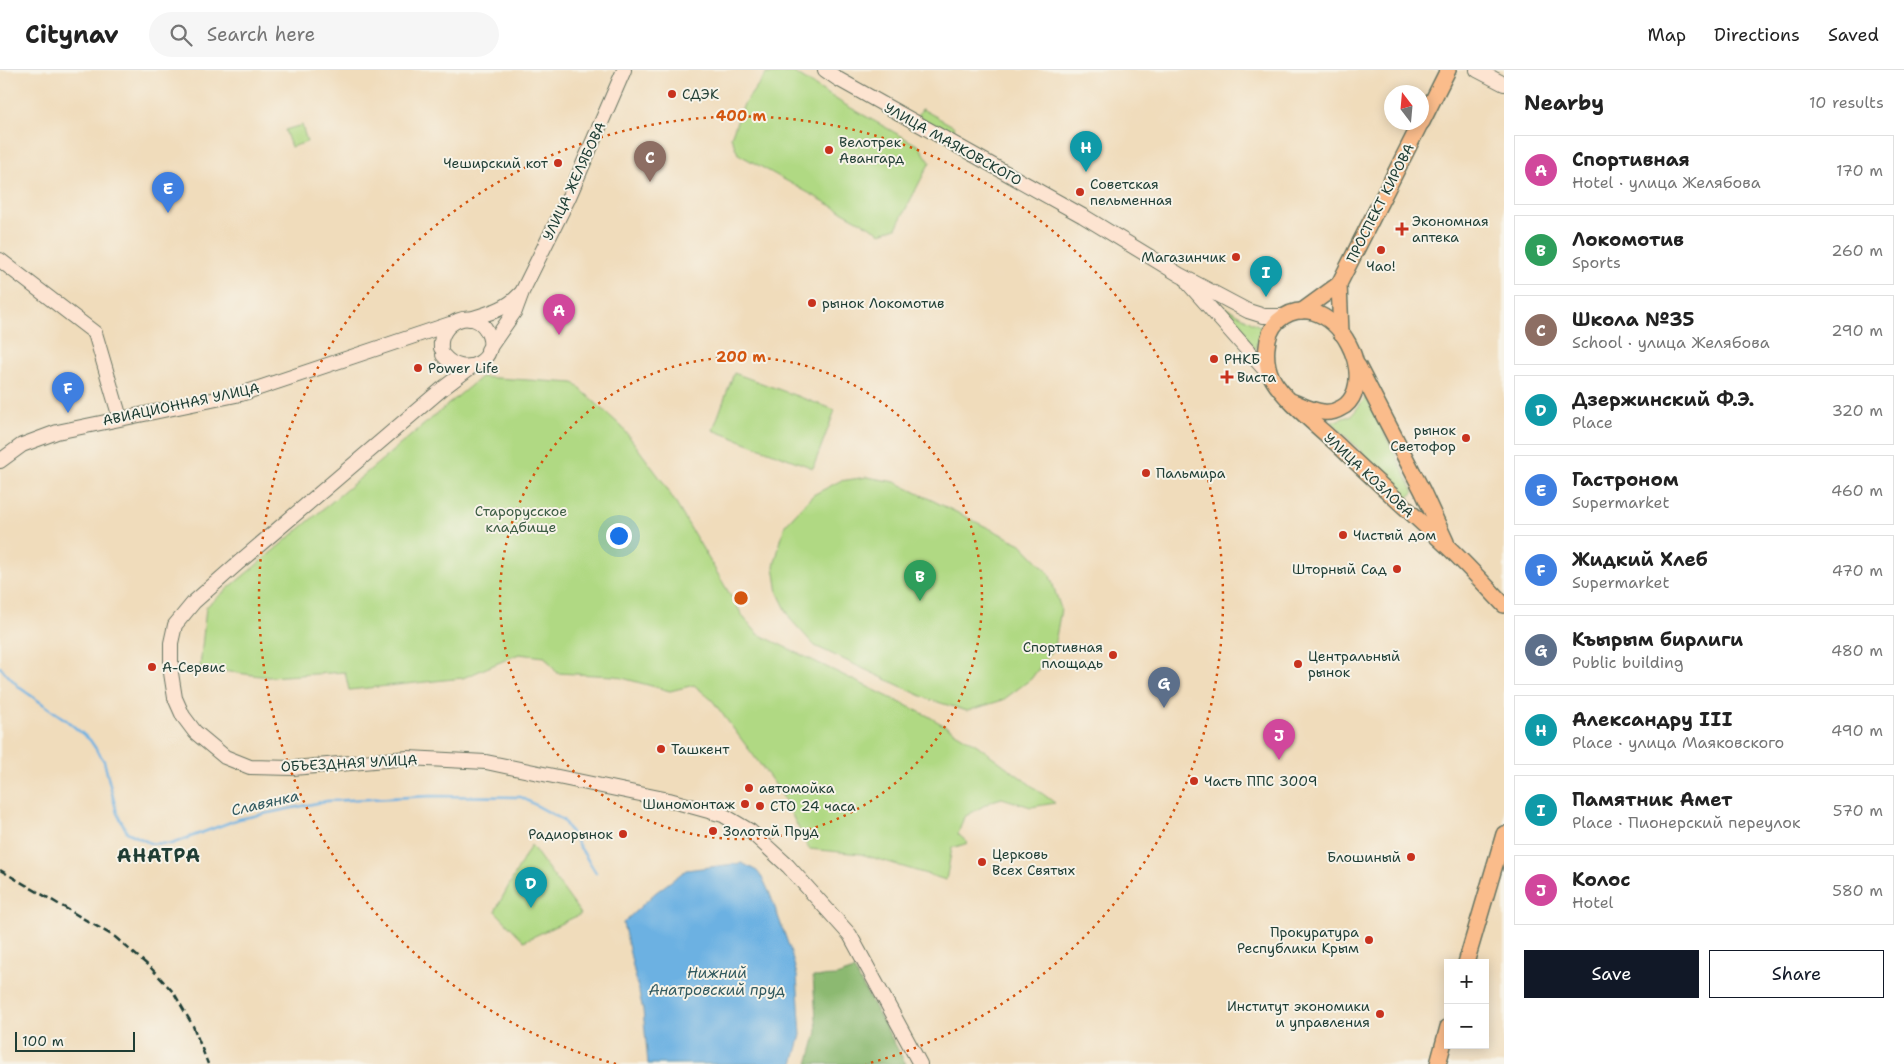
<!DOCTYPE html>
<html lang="en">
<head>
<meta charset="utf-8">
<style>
	body { margin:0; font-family:"Shantell Sans",sans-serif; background:#f6f6f6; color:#222 }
	.controls { position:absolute; right:15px; bottom:15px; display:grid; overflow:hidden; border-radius:0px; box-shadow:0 2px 12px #0003 }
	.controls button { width:45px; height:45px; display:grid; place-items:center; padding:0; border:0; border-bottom:1px solid #e0e0e0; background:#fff; color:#222; font:25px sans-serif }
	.compass { position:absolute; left:1384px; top:15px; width:45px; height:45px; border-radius:50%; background:#fff; box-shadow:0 2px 12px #0003; rotate:344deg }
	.scale { position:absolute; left:15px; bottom:12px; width:120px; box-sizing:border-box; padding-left:5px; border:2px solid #1f3d34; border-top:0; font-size:14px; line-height:18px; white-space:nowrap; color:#1f3d34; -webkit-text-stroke:4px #f7f3e8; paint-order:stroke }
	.you { position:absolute; left:618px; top:465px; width:18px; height:18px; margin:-12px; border:4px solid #fff; border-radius:50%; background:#1a73e8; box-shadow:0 0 0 8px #1a73e833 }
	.badge { display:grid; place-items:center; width:32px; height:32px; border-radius:50%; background:#111827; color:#fff; font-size:16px; font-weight:700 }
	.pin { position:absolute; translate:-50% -41px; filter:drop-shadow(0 1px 2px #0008) }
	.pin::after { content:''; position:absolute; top:26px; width:18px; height:15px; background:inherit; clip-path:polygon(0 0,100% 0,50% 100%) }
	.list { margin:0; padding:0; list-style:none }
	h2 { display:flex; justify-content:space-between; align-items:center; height:65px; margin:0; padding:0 20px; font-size:21px }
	h2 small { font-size:16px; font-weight:400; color:#767676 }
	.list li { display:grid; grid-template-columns:32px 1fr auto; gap:15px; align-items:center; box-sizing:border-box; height:70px; margin:0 10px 10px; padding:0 10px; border:1px solid #e0e0e0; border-radius:0px }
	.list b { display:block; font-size:19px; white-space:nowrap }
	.list p { margin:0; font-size:16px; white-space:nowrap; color:#767676 }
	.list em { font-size:16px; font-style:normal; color:#767676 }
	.actions { display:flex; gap:10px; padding:15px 20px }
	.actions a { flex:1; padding:11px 0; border:1px solid #111827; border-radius:0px; text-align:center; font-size:18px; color:#111827 }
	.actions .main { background:#111827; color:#fff }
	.icon { flex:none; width:28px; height:28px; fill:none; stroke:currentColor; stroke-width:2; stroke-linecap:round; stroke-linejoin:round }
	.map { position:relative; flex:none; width:1504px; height:994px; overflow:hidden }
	header { display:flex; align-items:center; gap:30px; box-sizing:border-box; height:70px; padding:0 25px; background:#fff; border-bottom:1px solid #e0e0e0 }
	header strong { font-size:24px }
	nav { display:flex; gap:28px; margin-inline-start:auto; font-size:18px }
	.search { width:350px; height:45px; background:#f6f6f6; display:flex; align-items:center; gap:12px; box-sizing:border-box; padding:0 18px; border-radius:28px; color:#767676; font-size:19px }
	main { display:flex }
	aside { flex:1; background:#fff }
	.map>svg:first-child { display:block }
</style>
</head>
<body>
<header>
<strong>Citynav</strong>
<div class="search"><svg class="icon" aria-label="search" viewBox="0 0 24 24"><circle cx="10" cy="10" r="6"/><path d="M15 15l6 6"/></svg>Search here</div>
<nav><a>Map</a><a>Directions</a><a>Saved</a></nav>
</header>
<main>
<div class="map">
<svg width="1504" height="994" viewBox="0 0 1504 994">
	<rect width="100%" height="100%" fill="#f7f3e8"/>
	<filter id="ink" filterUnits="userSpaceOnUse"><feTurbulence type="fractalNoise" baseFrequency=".02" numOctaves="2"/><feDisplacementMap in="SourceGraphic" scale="10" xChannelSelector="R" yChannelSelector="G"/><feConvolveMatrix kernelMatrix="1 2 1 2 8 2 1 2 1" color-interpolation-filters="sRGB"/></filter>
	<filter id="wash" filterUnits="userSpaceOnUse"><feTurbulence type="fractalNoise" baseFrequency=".0096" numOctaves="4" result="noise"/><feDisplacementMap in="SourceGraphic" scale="20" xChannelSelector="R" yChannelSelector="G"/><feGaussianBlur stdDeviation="1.12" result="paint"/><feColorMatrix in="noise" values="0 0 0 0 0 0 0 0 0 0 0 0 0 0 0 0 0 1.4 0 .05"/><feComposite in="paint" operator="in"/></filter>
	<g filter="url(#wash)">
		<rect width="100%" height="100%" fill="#f0dcbb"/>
		<g fill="#b0d983" stroke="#688b5c">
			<path d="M 793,2 L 842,33 L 919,76 L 930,92 L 896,158 L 881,163 L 738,84 L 731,67 L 744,34 L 766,4 Z"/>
			<path d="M 922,39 L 955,57 L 951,65 L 918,46 Z"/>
			<path d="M 302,55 L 307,72 L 291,77 L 285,60 Z"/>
			<path d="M 1216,232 L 1261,257 L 1255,280 Z"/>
			<path d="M 734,303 L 835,340 L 813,398 L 713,360 Z"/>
			<path d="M 481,307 L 574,313 L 622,357 L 663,412 L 744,548 L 758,564 L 928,646 L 977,675 L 1055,733 L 1031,737 L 1002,728 L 992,731 L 964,747 L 958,764 L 968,773 L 952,778 L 946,810 L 861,784 L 809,779 L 780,721 L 712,630 L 694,615 L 670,621 L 615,606 L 557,603 L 545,587 L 519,584 L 463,608 L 349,620 L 345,602 L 268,607 L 200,598 L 206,537 Z"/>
			<path d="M 1366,327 L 1414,422 L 1407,428 L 1332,352 L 1352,345 Z"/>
			<path d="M 867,407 L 895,412 L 1021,474 L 1049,503 L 1061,539 L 1054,578 L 1031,609 L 1003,630 L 967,641 L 928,629 L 815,576 L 791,550 L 778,523 L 774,496 L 785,455 L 813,425 L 840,411 Z"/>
			<path d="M 531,775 L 581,844 L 524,871 L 495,841 Z"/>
		</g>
		<path fill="#8cb971" stroke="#567b52" d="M 854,900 L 906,994 L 808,994 L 817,962 L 813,907 L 836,906 Z"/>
		<path fill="#6cb1e2" stroke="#46778b" d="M 742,793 L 757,801 L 763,809 L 770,824 L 790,879 L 797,905 L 801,965 L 793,994 L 648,994 L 643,940 L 623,853 L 655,823 L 686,800 Z"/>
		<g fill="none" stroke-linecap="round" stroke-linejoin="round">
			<path stroke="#6cb1e2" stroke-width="2.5" d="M 0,597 L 20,618 L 66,650 L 90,670 L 104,691 L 117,743 L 127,762 L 150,773 L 171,774 L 239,749 L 327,731 L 431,726 L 521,727 L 563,750 L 596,803"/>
		</g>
	</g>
	<g filter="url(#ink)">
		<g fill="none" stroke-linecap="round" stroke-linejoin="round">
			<g stroke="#687563" stroke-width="16">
				<g id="secondary">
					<path d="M 825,0 L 838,9 L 1083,146 L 1180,205 L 1248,241 L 1264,246 L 1284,246"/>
					<path d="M 1477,0 L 1504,14"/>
					<path d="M 0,190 L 95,263 L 120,348"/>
					<path d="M 1188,213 L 1273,309"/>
					<path d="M 470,249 C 489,243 507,239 520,224"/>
					<path d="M 441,278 C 438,252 474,236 487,261 C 502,289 464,311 443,285"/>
					<path d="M 488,280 L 515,241 L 522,222 L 568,129 L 624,0"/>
					<path d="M 471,297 L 442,319 L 237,494 L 194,532 L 175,555 L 171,573 L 171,603 L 175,628 L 183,646 L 195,662 L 225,687 L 250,697 L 293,698 L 408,688 L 486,692 L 669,730 L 723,745 L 750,761 L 788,796 L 850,865 L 920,994"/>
					<path d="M 0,391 L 22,375 L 57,362 L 241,324 L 450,254"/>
				</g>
			</g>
			<g stroke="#687563" stroke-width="18">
				<g id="primary">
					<path d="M 1422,52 L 1448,0"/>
					<path d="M 1302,241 L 1339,214"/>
					<path d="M 1341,263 L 1339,214 L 1421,52"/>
					<path d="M 1358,296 L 1423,422 L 1446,472"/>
					<path d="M 1291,331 C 1301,335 1312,341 1323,342 C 1329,343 1336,341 1341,338 C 1348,335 1352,329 1355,321 C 1364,292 1343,251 1313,242 C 1300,239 1288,242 1278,251 C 1264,265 1264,292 1272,308 C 1283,329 1320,358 1338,375 C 1374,410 1412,443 1449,478 C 1468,496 1486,516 1504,535"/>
					<path d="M 1466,893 L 1504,764"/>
					<path d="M 1438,994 L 1448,957"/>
				</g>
			</g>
			<use href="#secondary" stroke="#fde4d1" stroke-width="14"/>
			<use href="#primary" stroke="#fabc8b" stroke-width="15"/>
			<path stroke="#1f3d34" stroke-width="2.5" stroke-dasharray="8 4" stroke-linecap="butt" d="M 0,800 L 115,867 L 151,898 L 174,923 L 193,956 L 208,994"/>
		</g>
	</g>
	<g fill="none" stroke="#d45610" stroke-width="2.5" stroke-dasharray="2.5 5">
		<circle cx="741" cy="528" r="241"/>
		<path d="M616 994A482 482 0 1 1 866 994"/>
	</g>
	<g fill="#c8321e" stroke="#f7f3e8" stroke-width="2">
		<circle cx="672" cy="24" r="5"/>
		<circle cx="829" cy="80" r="5"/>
		<circle cx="558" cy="93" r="5"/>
		<circle cx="1080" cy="122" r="5"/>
		<path d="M1399.5 151.5h5v5h5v5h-5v5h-5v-5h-5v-5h5z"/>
		<circle cx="1381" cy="180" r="5"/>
		<circle cx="1236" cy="187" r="5"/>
		<circle cx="812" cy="233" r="5"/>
		<circle cx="1214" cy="289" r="5"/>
		<circle cx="418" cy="298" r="5"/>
		<path d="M1224.5 299.5h5v5h5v5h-5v5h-5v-5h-5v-5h5z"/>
		<circle cx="1466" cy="368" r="5"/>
		<circle cx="1146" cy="403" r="5"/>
		<circle cx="1343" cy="465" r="5"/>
		<circle cx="1397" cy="499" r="5"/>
		<circle cx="1113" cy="585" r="5"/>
		<circle cx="1298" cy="594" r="5"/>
		<circle cx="152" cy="597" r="5"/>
		<circle cx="661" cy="679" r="5"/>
		<circle cx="1194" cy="711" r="5"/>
		<circle cx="749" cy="718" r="5"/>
		<circle cx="745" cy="734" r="5"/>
		<circle cx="760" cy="736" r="5"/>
		<circle cx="713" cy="761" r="5"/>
		<circle cx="623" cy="764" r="5"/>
		<circle cx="1411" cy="787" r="5"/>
		<circle cx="982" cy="792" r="5"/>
		<circle cx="1369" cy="870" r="5"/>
		<circle cx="1380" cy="944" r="5"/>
	</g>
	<g text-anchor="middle" stroke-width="4" stroke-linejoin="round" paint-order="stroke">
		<g font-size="14" fill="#1f3d34" stroke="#f7f3e8" text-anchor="start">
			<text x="682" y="29">СДЭК</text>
			<text x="839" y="77">Велотрек<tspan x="839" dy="16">Авангард</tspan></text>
			<text x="548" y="98" text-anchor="end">Чеширский кот</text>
			<text x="1090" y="119">Советская<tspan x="1090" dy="16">пельменная</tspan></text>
			<text x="1412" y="156">Экономная<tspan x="1412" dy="16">аптека</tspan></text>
			<text x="1226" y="192" text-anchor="end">Магазинчик</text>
			<text x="1381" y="201" text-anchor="middle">Чао!</text>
			<text x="822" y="238">рынок Локомотив</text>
			<text x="1224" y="294">РНКБ</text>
			<text x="428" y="303">Power Life</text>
			<text x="1237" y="312">Виста</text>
			<text x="1456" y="365" text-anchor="end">рынок<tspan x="1456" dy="16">Светофор</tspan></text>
			<text x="1156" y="408">Пальмира</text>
			<text x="1353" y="470">Чистый дом</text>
			<text x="1387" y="504" text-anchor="end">Шторный Сад</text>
			<text x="1103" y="582" text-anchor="end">Спортивная<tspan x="1103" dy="16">площадь</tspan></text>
			<text x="1308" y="591">Центральный<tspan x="1308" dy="16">рынок</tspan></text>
			<text x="162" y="602">А-Сервис</text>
			<text x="671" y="684">Ташкент</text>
			<text x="1204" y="716">Часть ППС 3009</text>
			<text x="759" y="723">автомойка</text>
			<text x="735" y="739" text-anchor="end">Шиномонтаж</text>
			<text x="770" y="741">СТО 24 часа</text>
			<text x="723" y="766">Золотой Пруд</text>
			<text x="613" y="769" text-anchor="end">Радиорынок</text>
			<text x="992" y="789">Церковь<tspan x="992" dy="16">Всех Святых</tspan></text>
			<text x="1401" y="792" text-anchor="end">Блошиный</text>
			<text x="1359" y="867" text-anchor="end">Прокуратура<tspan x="1359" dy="16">Республики Крым</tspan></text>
			<text x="1370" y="941" text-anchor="end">Институт экономики<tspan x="1370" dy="16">и управления</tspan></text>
		</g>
		<g font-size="14" fill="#1f3d34" stroke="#f7f3e8">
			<text transform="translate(953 74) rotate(29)" y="5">УЛИЦА МАЯКОВСКОГО</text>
			<text transform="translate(574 111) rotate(-65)" y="5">УЛИЦА ЖЕЛЯБОВА</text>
			<text transform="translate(1380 133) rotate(-63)" y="5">ПРОСПЕКТ КИРОВА</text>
			<text transform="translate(181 334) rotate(-12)" y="5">АВИАЦИОННАЯ УЛИЦА</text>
			<text transform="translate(1369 405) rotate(43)" y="5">УЛИЦА КОЗЛОВА</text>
			<text transform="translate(349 693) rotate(-3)" y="5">ОБЪЕЗДНАЯ УЛИЦА</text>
		</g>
		<g font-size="14" fill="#3c5c44" stroke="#f7f3e8">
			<text x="521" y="446">Старорусское<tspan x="521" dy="16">кладбище</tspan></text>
		</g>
		<g font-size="15" font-style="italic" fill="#325a60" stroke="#f7f3e8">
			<text transform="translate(265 733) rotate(-13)" y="5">Славянка</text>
			<text x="717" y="908">Нижний<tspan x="717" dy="17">Анатровский пруд</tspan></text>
		</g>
		<g font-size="19" font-weight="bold" letter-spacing="1" fill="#1f3d34" stroke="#f7f3e8">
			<text x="159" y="792">АНАТРА</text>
		</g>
	</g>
	<circle cx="741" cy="528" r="8" fill="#d45610" stroke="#f7f3e8" stroke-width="2.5"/>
	<g font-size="15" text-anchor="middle" font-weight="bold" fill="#d45610" stroke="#f7f3e8" stroke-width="4" stroke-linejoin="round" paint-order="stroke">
		<text x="741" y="51">400 m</text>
		<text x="741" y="292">200 m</text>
	</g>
</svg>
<div class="controls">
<button>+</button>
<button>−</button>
</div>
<svg class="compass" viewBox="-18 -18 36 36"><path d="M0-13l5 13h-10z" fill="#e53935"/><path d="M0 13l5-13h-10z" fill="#767676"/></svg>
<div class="scale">100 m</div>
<div class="you"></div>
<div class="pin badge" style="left:559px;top:265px;background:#d1479c">A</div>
<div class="pin badge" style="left:920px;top:531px;background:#2e9e5b">B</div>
<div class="pin badge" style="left:650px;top:112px;background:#8d6e63">C</div>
<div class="pin badge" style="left:531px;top:838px;background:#0f9aa8">D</div>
<div class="pin badge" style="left:168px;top:143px;background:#3f7fe0">E</div>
<div class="pin badge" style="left:68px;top:343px;background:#3f7fe0">F</div>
<div class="pin badge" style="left:1164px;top:638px;background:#5c6f8a">G</div>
<div class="pin badge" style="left:1086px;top:102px;background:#0f9aa8">H</div>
<div class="pin badge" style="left:1266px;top:227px;background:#0f9aa8">I</div>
<div class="pin badge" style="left:1279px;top:690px;background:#d1479c">J</div>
</div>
<aside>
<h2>Nearby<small>10 results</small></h2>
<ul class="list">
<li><span class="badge" style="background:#d1479c">A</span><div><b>Спортивная</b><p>Hotel · улица Желябова</p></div><em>170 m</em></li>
<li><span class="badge" style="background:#2e9e5b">B</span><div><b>Локомотив</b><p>Sports</p></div><em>260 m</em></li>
<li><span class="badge" style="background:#8d6e63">C</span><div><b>Школа №35</b><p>School · улица Желябова</p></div><em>290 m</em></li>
<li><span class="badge" style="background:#0f9aa8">D</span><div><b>Дзержинский Ф.Э.</b><p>Place</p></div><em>320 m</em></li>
<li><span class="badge" style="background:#3f7fe0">E</span><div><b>Гастроном</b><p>Supermarket</p></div><em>460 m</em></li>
<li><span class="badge" style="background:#3f7fe0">F</span><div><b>Жидкий Хлеб</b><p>Supermarket</p></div><em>470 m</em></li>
<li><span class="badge" style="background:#5c6f8a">G</span><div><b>Къырым бирлиги</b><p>Public building</p></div><em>480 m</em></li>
<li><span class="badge" style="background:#0f9aa8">H</span><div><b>Александру III</b><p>Place · улица Маяковского</p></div><em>490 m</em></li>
<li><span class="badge" style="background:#0f9aa8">I</span><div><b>Памятник Амет</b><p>Place · Пионерский переулок</p></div><em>570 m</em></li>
<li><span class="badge" style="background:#d1479c">J</span><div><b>Колос</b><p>Hotel</p></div><em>580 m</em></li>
</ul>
<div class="actions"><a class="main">Save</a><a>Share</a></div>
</aside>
</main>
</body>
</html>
